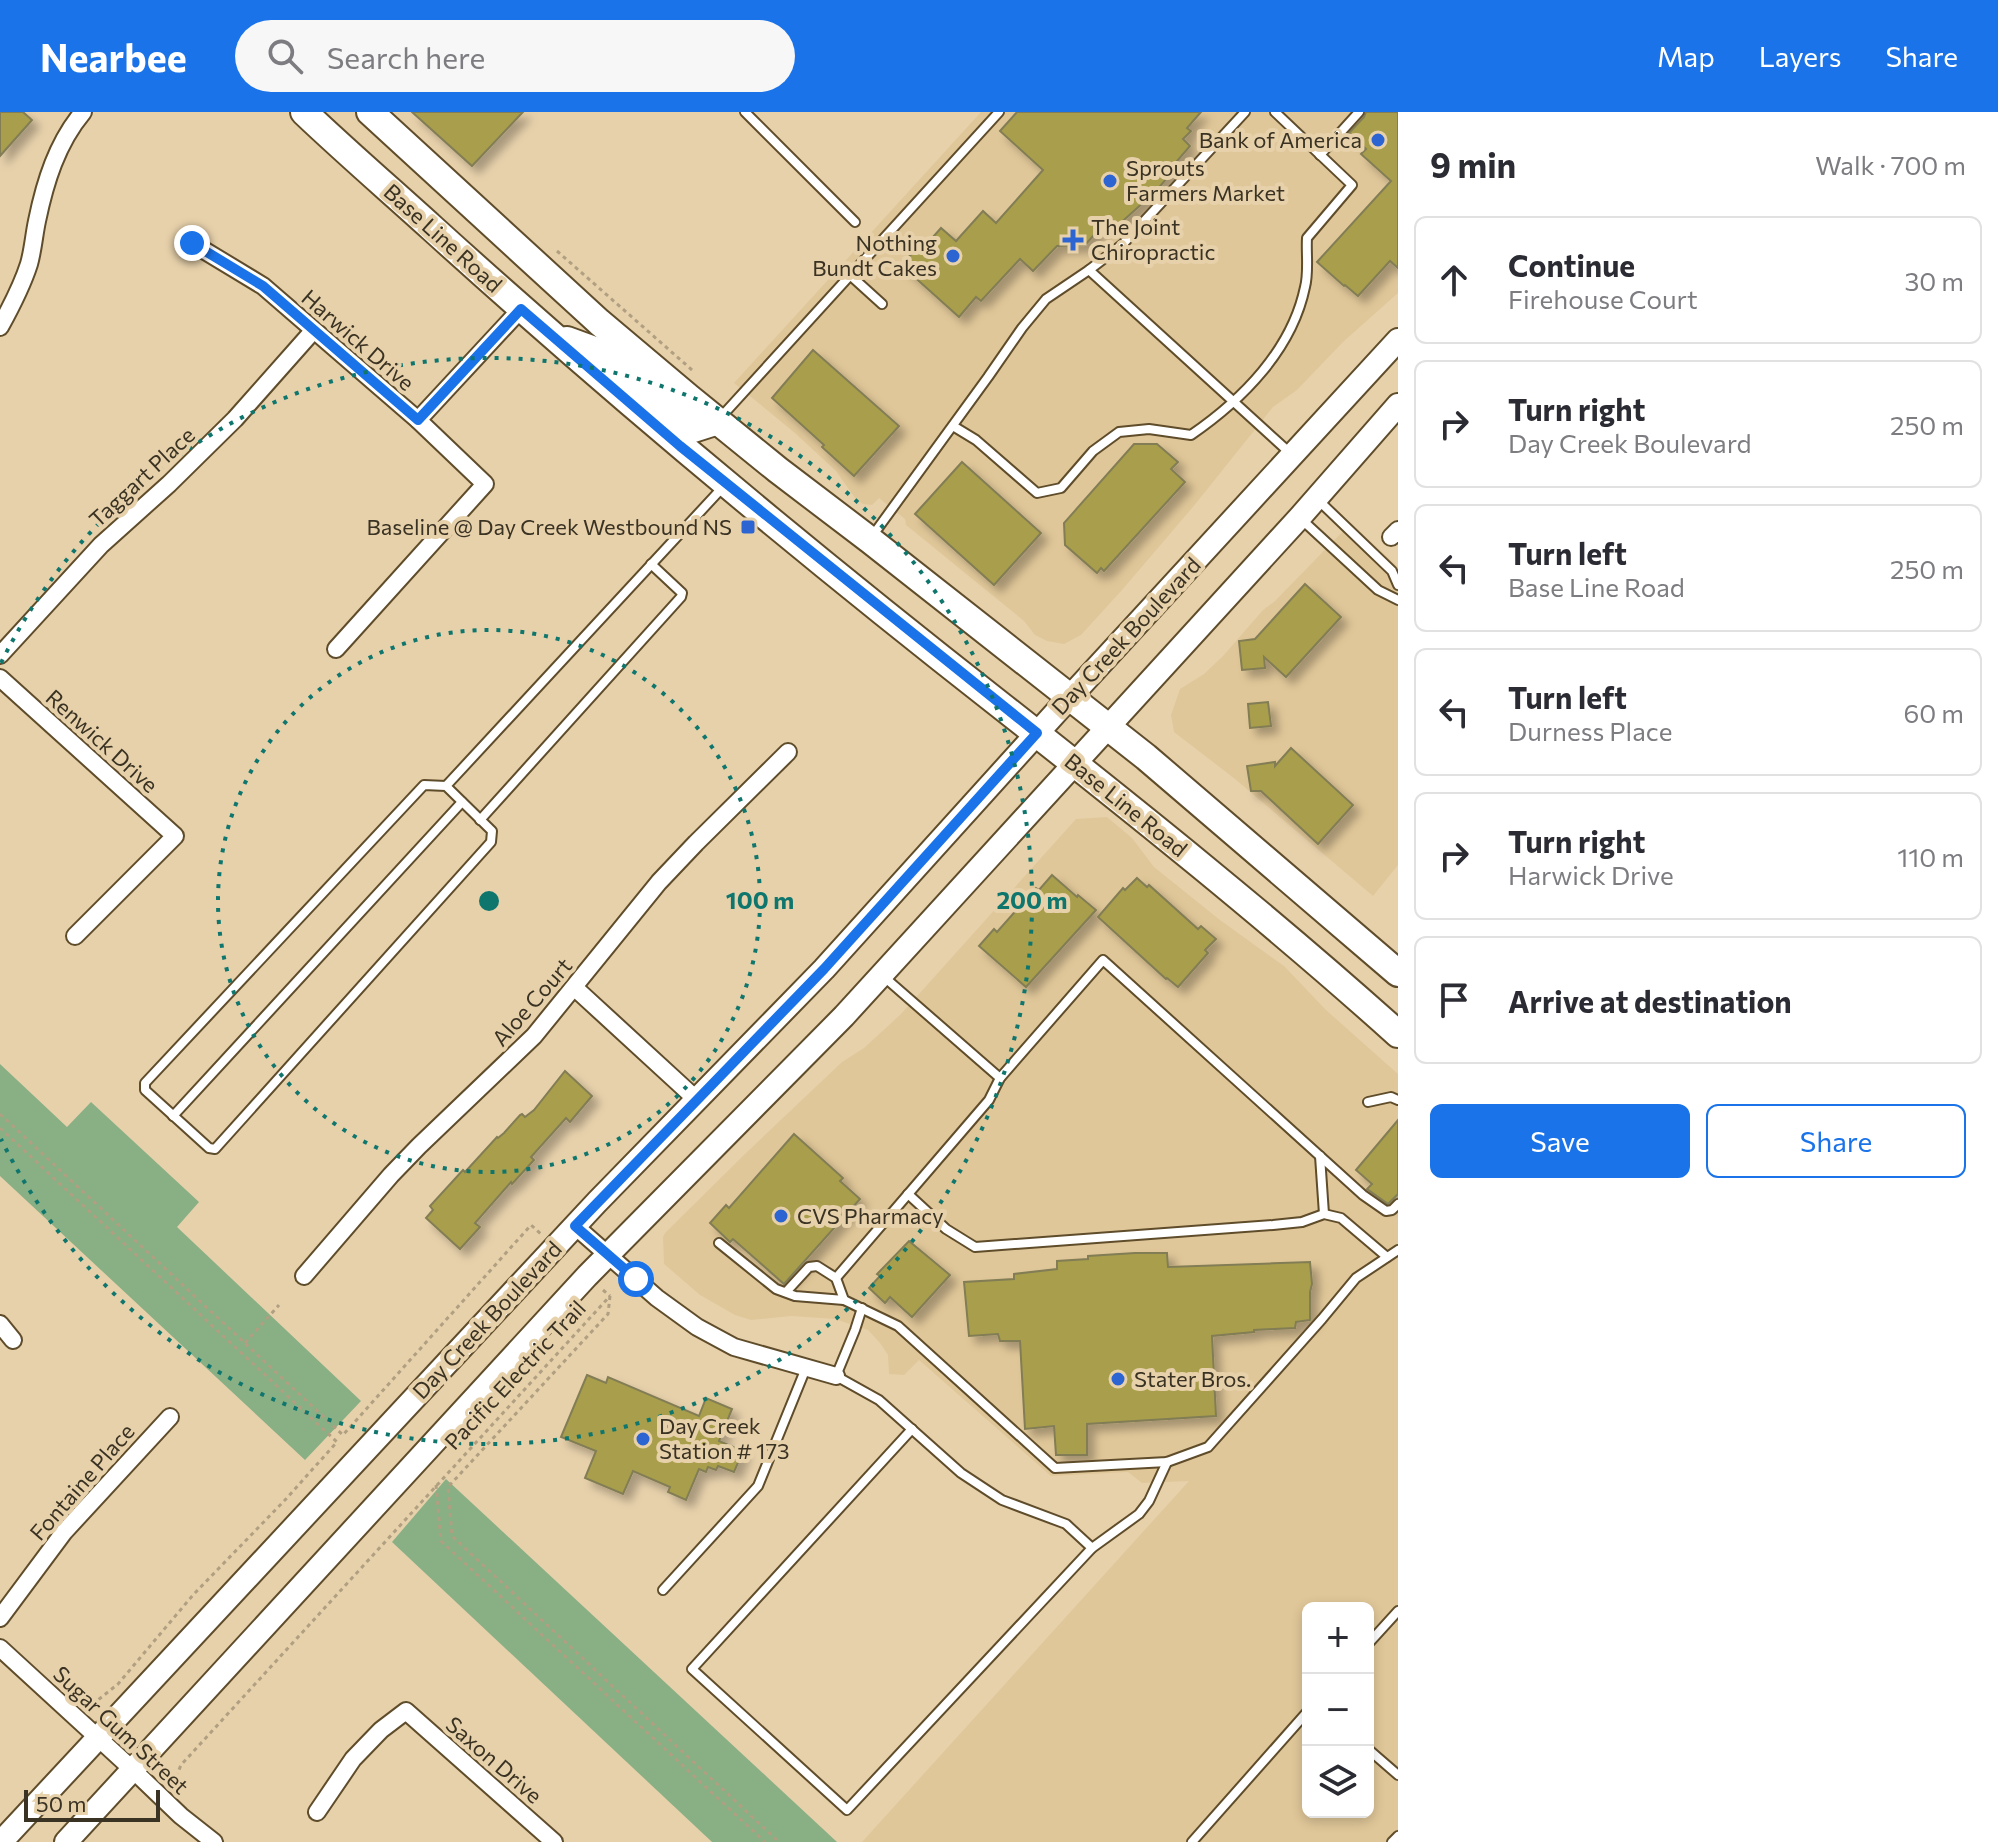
<!DOCTYPE html>
<html lang="en">
<head>
<meta charset="utf-8">
<style>
	body { margin:0; font-family:Commissioner,sans-serif; background:#f7f7f7; color:#2b2b33 }
	.controls { position:absolute; right:24px; bottom:24px; display:grid; overflow:hidden; border-radius:12px; box-shadow:0 4px 12px #0003 }
	.controls button { width:72px; height:72px; display:grid; place-items:center; padding:0; border:0; border-bottom:2px solid #e1e1e2; background:#fff; color:#2b2b33; font:40px sans-serif }
	.scale { position:absolute; left:24px; bottom:20px; width:136px; box-sizing:border-box; padding-left:8px; border:4px solid #3a3222; border-top:0; font-size:22px; line-height:28px; white-space:nowrap; color:#3a3222; -webkit-text-stroke:6px #e7d1ab; paint-order:stroke }
	.stop { position:absolute; width:24px; height:24px; margin:-18px; border:6px solid #1a73e8; border-radius:50%; background:#fff }
	.stop.end { background:#1a73e8; border-color:#fff; box-shadow:0 2px 8px #0008 }
	.list { margin:0; padding:0; list-style:none }
	h2 { display:flex; justify-content:space-between; align-items:center; height:104px; margin:0; padding:0 32px; font-size:34px }
	h2 small { font-size:26px; font-weight:400; color:#7c7c81 }
	.list li { display:grid; grid-template-columns:52px 1fr auto; gap:24px; align-items:center; box-sizing:border-box; height:128px; margin:0 16px 16px; padding:0 16px; border:2px solid #e1e1e2; border-radius:12px }
	.list b { display:block; font-size:30px; white-space:nowrap }
	.list p { margin:0; font-size:26px; white-space:nowrap; color:#7c7c81 }
	.list em { font-size:26px; font-style:normal; color:#7c7c81 }
	.actions { display:flex; gap:16px; padding:24px 32px }
	.actions a { flex:1; padding:18px 0; border:2px solid #1a73e8; border-radius:12px; text-align:center; font-size:28px; color:#1a73e8 }
	.actions .main { background:#1a73e8; color:#fff }
	.icon { flex:none; width:44px; height:44px; fill:none; stroke:currentColor; stroke-width:2; stroke-linecap:round; stroke-linejoin:round }
	.map { position:relative; flex:none; width:1398px; height:1730px; overflow:hidden }
	header { display:flex; align-items:center; gap:48px; box-sizing:border-box; height:112px; padding:0 40px; background:#1a73e8; color:#fff }
	header strong { font-size:38px }
	nav { display:flex; gap:44px; margin-inline-start:auto; font-size:28px }
	.search { width:560px; height:72px; background:#f7f7f7; display:flex; align-items:center; gap:20px; box-sizing:border-box; padding:0 28px; border-radius:44px; color:#7c7c81; font-size:30px }
	main { display:flex }
	aside { flex:1; background:#fff }
	.map>svg:first-child { display:block }
</style>
</head>
<body>
<header>
<strong>Nearbee</strong>
<div class="search"><svg class="icon" aria-label="search" viewBox="0 0 24 24"><circle cx="10" cy="10" r="6"/><path d="M15 15l6 6"/></svg>Search here</div>
<nav><a>Map</a><a>Layers</a><a>Share</a></nav>
</header>
<main>
<div class="map">
<svg width="1398" height="1730" viewBox="0 0 1398 1730">
	<defs>
		<filter id="shadow"><feDropShadow dx="7" dy="7" stdDeviation="4" flood-color="#0004"/></filter>
	</defs>
	<rect width="100%" height="100%" fill="#e7d1ab"/>
	<g fill="#e0c799" fill-rule="evenodd">
		<path d="M 981,0 L 1398,0 L 1398,181 L 1343,230 L 1297,278 L 1273,295 L 1193,395 L 1122,478 L 1081,523 L 1064,532 L 1047,529 L 1035,523 L 1024,509 L 906,413 L 905,407 L 879,386 L 872,393 L 863,392 L 855,386 L 836,359 L 795,321 L 734,271 Z"/>
		<path d="M 1351,411 L 1398,455 L 1398,753 L 1373,784 L 1235,667 L 1174,620 L 1171,603 L 1180,577 L 1204,562 L 1223,544 L 1263,498 L 1275,489 Z"/>
		<path d="M 1107,705 L 1132,726 L 1154,755 L 1220,808 L 1284,854 L 1326,898 L 1398,962 L 1398,1730 L 862,1730 L 1189,1369 L 1142,1371 L 1128,1360 L 1051,1364 L 919,1248 L 904,1263 L 889,1262 L 888,1243 L 880,1231 L 868,1218 L 835,1207 L 791,1204 L 751,1208 L 735,1203 L 700,1183 L 664,1152 L 663,1125 L 665,1121 L 746,1041 L 842,950 L 864,936 L 901,902 L 1076,707 ZM 1308,1496 L 1368,1496 L 1368,1700 L 1308,1700 Z"/>
	</g>
	<g fill="#89af85">
		<path d="M 0,952 L 67,1015 L 91,990 L 199,1090 L 177,1115 L 361,1289 L 305,1348 L 0,1064 Z"/>
		<path d="M 446,1367 L 837,1730 L 712,1730 L 392,1430 Z"/>
	</g>
	<g fill="#a89e4c" stroke="#827d55" stroke-width="2" filter="url(#shadow)">
		<path d="M 0,0 L 23,0 L 32,8 L 0,44 Z"/>
		<path d="M 412,0 L 523,0 L 472,54 Z"/>
		<path d="M 1017,0 L 1201,0 L 1187,16 L 1191,19 L 1183,27 L 1190,34 L 1177,49 L 1179,52 L 1156,79 L 1114,117 L 1106,110 L 1085,133 L 1057,134 L 1033,159 L 1020,147 L 981,189 L 976,185 L 959,205 L 901,153 L 922,131 L 925,134 L 941,116 L 956,129 L 983,99 L 996,111 L 1043,58 L 1000,19 Z"/>
		<path d="M 1366,0 L 1398,0 L 1398,156 L 1390,149 L 1358,184 L 1345,173 L 1344,174 L 1317,150 L 1391,69 L 1361,42 L 1366,37 L 1349,21 L 1364,5 Z"/>
		<path d="M 813,238 L 899,314 L 854,364 L 822,335 L 824,333 L 772,286 Z"/>
		<path d="M 1134,332 L 1157,332 L 1178,350 L 1171,357 L 1185,370 L 1104,459 L 1101,456 L 1097,461 L 1065,433 L 1064,411 Z"/>
		<path d="M 962,350 L 1041,421 L 994,473 L 915,402 Z"/>
		<path d="M 1305,472 L 1341,505 L 1286,565 L 1264,545 L 1265,556 L 1242,558 L 1239,529 L 1255,527 Z"/>
		<path d="M 1268,590 L 1271,614 L 1250,616 L 1248,592 Z"/>
		<path d="M 1291,636 L 1353,693 L 1318,732 L 1261,679 L 1251,679 L 1247,654 L 1275,650 L 1275,654 Z"/>
		<path d="M 1052,763 L 1077,785 L 1078,783 L 1096,798 L 1026,875 L 979,834 L 994,817 L 997,820 L 1036,776 L 1039,778 Z"/>
		<path d="M 1137,766 L 1147,775 L 1149,773 L 1198,817 L 1201,814 L 1216,827 L 1205,838 L 1208,841 L 1178,875 L 1167,866 L 1166,867 L 1098,805 L 1123,776 L 1125,778 Z"/>
		<path d="M 565,959 L 592,984 L 570,1010 L 566,1006 L 531,1045 L 534,1048 L 512,1072 L 511,1070 L 475,1111 L 480,1115 L 460,1137 L 426,1106 L 433,1098 L 430,1094 L 463,1058 L 465,1060 L 497,1025 L 498,1026 L 504,1021 L 520,1003 L 522,1002 L 525,1005 L 534,998 Z"/>
		<path d="M 1398,1008 L 1398,1082 L 1388,1092 L 1367,1077 L 1372,1072 L 1356,1058 Z"/>
		<path d="M 794,1022 L 843,1066 L 840,1069 L 860,1087 L 784,1172 L 733,1127 L 730,1130 L 710,1111 L 726,1093 L 729,1096 Z"/>
		<path d="M 909,1129 L 950,1163 L 912,1205 L 890,1185 L 885,1191 L 869,1176 L 880,1164 L 877,1162 Z"/>
		<path d="M 1135,1141 L 1167,1141 L 1168,1155 L 1310,1150 L 1312,1172 L 1310,1180 L 1310,1208 L 1296,1210 L 1295,1216 L 1254,1218 L 1254,1220 L 1212,1224 L 1216,1304 L 1087,1312 L 1087,1343 L 1056,1343 L 1054,1314 L 1025,1317 L 1020,1229 L 1000,1229 L 998,1222 L 969,1224 L 964,1170 L 1014,1167 L 1014,1162 L 1057,1157 L 1057,1149 L 1088,1147 L 1088,1144 Z"/>
		<path d="M 587,1263 L 606,1271 L 608,1265 L 699,1304 L 706,1286 L 732,1297 L 719,1329 L 743,1339 L 734,1360 L 718,1354 L 716,1358 L 708,1355 L 706,1360 L 699,1357 L 686,1388 L 668,1380 L 670,1375 L 633,1359 L 623,1382 L 585,1366 L 596,1339 L 561,1325 Z"/>
	</g>
	<g fill="none" stroke-linecap="round" stroke-linejoin="round">
		<g stroke="#5f4c2a" stroke-width="12">
			<g id="lane">
				<path d="M 745,0 L 855,110"/>
				<path d="M 1320,43 L 1359,0"/>
				<path d="M 1089,158 L 1290,341"/>
				<path d="M 850,163 L 882,192"/>
				<path d="M 721,305 L 999,0"/>
				<path d="M 953,314 L 976,328 L 1037,381 L 1061,376 L 1093,339 L 1119,320 L 1149,317 L 1191,323 C 1242,288 1292,238 1305,175 C 1309,160 1306,141 1307,126 L 1352,73 L 1275,0"/>
				<path d="M 1317,387 L 1392,459 L 1398,473"/>
				<path d="M 1300,406 L 1378,478 L 1398,488"/>
				<path d="M 873,423 L 988,265 L 1022,216 L 1046,187 L 1089,158 L 1123,132 L 1245,0"/>
				<path d="M 446,674 L 492,719 L 491,730 L 215,1037 L 209,1036 L 145,978 L 145,971 L 424,673 L 446,674 L 723,375"/>
				<path d="M 480,708 L 681,485 L 682,481 L 651,452"/>
				<path d="M 883,864 L 1000,966"/>
				<path d="M 1368,990 L 1391,985 L 1398,988"/>
				<path d="M 173,1004 L 462,690"/>
				<path d="M 1320,1044 L 1324,1102"/>
				<path d="M 908,1082 L 946,1117 L 975,1135 L 1273,1113 L 1302,1110 L 1324,1102 L 1341,1106 L 1387,1145"/>
				<path d="M 719,1131 L 776,1177 L 795,1184 L 844,1188"/>
				<path d="M 836,1166 L 989,988 L 1000,966 L 1103,848 L 1363,1083 L 1386,1099 L 1392,1098 L 1398,1092"/>
				<path d="M 786,1180 L 809,1155 L 817,1154 L 836,1166 L 844,1188 L 898,1214 L 1055,1356 L 1167,1350 L 1208,1335 L 1322,1207 L 1356,1166 L 1398,1138"/>
				<path d="M 862,1196 L 855,1218 L 836,1264 L 879,1288 L 961,1361 L 1002,1388 L 1066,1412 L 1092,1436"/>
				<path d="M 912,1317 L 692,1557 L 847,1698 L 1092,1436 L 1139,1402 L 1149,1389 L 1167,1350"/>
				<path d="M 663,1478 L 758,1374 L 806,1256"/>
				<path d="M 1368,1532 L 1398,1499"/>
				<path d="M 1368,1637 L 1398,1663"/>
				<path d="M 1192,1730 L 1308,1599"/>
				<path d="M 1392,1730 L 1398,1724"/>
			</g>
		</g>
		<g stroke="#5f4c2a" stroke-width="20">
			<g id="street">
				<path d="M 192,131 L 263,174 L 418,308 L 485,372 L 336,537"/>
				<path d="M 0,215 C 11,195 22,174 29,152 C 33,138 34,123 37,109 C 45,70 57,31 83,0"/>
				<path d="M 418,308 L 521,197"/>
				<path d="M 1391,425 L 1398,418"/>
				<path d="M 0,543 L 101,433 L 169,372 L 235,307 L 313,219"/>
				<path d="M 0,566 L 175,724 L 75,824"/>
				<path d="M 575,876 L 697,988"/>
				<path d="M 575,1114 L 657,1186 L 697,1215 L 734,1235 L 836,1264"/>
				<path d="M 304,1164 L 391,1063 L 419,1034 L 534,924 L 659,770 L 696,731 L 788,640"/>
				<path d="M 0,1212 L 13,1228"/>
				<path d="M 0,1506 L 64,1420 L 170,1305"/>
				<path d="M 0,1536 L 132,1657 L 181,1704 L 214,1730"/>
				<path d="M 317,1700 L 353,1647 L 381,1618 L 406,1599 L 554,1730"/>
			</g>
		</g>
		<g stroke="#5f4c2a" stroke-width="26">
			<g id="secondary">
				<path d="M 1,1730 L 597,1090 L 824,857 L 1069,586 L 1398,228"/>
				<path d="M 66,1730 L 587,1164 L 844,904 L 1300,405 L 1398,293"/>
			</g>
		</g>
		<g stroke="#5f4c2a" stroke-width="30">
			<g id="primary">
				<path d="M 304,0 C 346,40 389,77 432,116 C 615,282 805,440 999,592 C 1135,699 1270,807 1398,922"/>
				<path d="M 370,0 L 599,210 L 688,285 L 778,358 L 870,428 L 1146,645 L 1398,861"/>
				<path d="M 567,228 L 608,243 L 693,317 L 718,309"/>
			</g>
		</g>
		<g stroke="#b09f80" stroke-width="3" stroke-dasharray="4 4" stroke-linecap="butt">
			<path d="M 557,139 L 692,258"/>
			<path d="M 0,1002 L 343,1323 L 531,1113 L 541,1122"/>
			<path d="M 0,1016 L 337,1330 L 285,1388 L 193,1483 L 118,1572 L 93,1592"/>
			<path d="M 603,1178 L 610,1184"/>
			<path d="M 610,1184 L 608,1202 L 448,1375 L 452,1424 L 779,1730"/>
			<path d="M 245,1231 L 279,1193"/>
			<path d="M 436,1373 L 441,1429 L 765,1730"/>
			<path d="M 176,1665 L 181,1653 L 610,1184"/>
		</g>
		<use href="#lane" stroke="#fff" stroke-width="8"/>
		<use href="#street" stroke="#fff" stroke-width="16"/>
		<use href="#secondary" stroke="#fff" stroke-width="22"/>
		<use href="#primary" stroke="#fff" stroke-width="26"/>
	</g>
	<g fill="none" stroke-linecap="round" stroke-linejoin="round">
		<path stroke="#1a73e8" stroke-width="10" d="M 192,131 L 263,174 L 418,308 L 521,197 L 680,334 L 1037,621 L 824,857 L 575,1114 L 636,1167"/>
	</g>
	<g fill="none" stroke="#0f766e" stroke-width="4" stroke-dasharray="4 8">
		<circle cx="489" cy="789" r="271"/>
		<path d="M1 551A543 543 0 1 1 1 1027"/>
	</g>
	<g fill="#2c65d2" stroke="#e7d1ab" stroke-width="3">
		<circle cx="1378" cy="28" r="8"/>
		<circle cx="1110" cy="69" r="8"/>
		<path d="M1069 116h8v8h8v8h-8v8h-8v-8h-8v-8h8z"/>
		<circle cx="953" cy="144" r="8"/>
		<rect x="740" y="407" width="16" height="16" rx="4"/>
		<circle cx="781" cy="1104" r="8"/>
		<circle cx="1118" cy="1267" r="8"/>
		<circle cx="643" cy="1327" r="8"/>
	</g>
	<g text-anchor="middle" stroke-width="8" stroke-linejoin="round" paint-order="stroke">
		<g font-size="22" fill="#3a3222" stroke="#e7d1ab" text-anchor="start">
			<text x="1362" y="36" text-anchor="end">Bank of America</text>
			<text x="1126" y="64">Sprouts<tspan x="1126" dy="25">Farmers Market</tspan></text>
			<text x="1091" y="123">The Joint<tspan x="1091" dy="25">Chiropractic</tspan></text>
			<text x="937" y="139" text-anchor="end">Nothing<tspan x="937" dy="25">Bundt Cakes</tspan></text>
			<text x="732" y="423" text-anchor="end">Baseline @ Day Creek Westbound NS</text>
			<text x="797" y="1112">CVS Pharmacy</text>
			<text x="1134" y="1275">Stater Bros.</text>
			<text x="659" y="1322">Day Creek<tspan x="659" dy="25">Station # 173</tspan></text>
		</g>
		<g font-size="22" fill="#3a3222" stroke="#e7d1ab">
			<text transform="translate(443 126) rotate(42)" y="8">Base Line Road</text>
			<text transform="translate(358 228) rotate(41)" y="8">Harwick Drive</text>
			<text transform="translate(142 365) rotate(-43)" y="8">Taggart Place</text>
			<text transform="translate(1126 524) rotate(-47)" y="8">Day Creek Boulevard</text>
			<text transform="translate(102 629) rotate(42)" y="8">Renwick Drive</text>
			<text transform="translate(1126 693) rotate(39)" y="8">Base Line Road</text>
			<text transform="translate(532 890) rotate(-49)" y="8">Aloe Court</text>
			<text transform="translate(487 1208) rotate(-47)" y="8">Day Creek Boulevard</text>
			<text transform="translate(515 1263) rotate(-47)" y="8">Pacific Electric Trail</text>
			<text transform="translate(82 1370) rotate(-49)" y="8">Fontaine Place</text>
			<text transform="translate(121 1618) rotate(43)" y="8">Sugar Gum Street</text>
			<text transform="translate(494 1648) rotate(41)" y="8">Saxon Drive</text>
		</g>
	</g>
	<circle cx="489" cy="789" r="12" fill="#0f766e" stroke="#e7d1ab" stroke-width="4"/>
	<g font-size="24" text-anchor="middle" font-weight="bold" fill="#0f766e" stroke="#e7d1ab" stroke-width="8" stroke-linejoin="round" paint-order="stroke">
		<text x="760" y="797">100 m</text>
		<text x="1032" y="797">200 m</text>
	</g>
</svg>
<div class="controls">
<button>+</button>
<button>−</button>
<button><svg class="icon" aria-label="layers" viewBox="0 0 24 24"><path d="M12 4l9 5-9 5-9-5zM3 14l9 5 9-5"/></svg></button>
</div>
<div class="scale">50 m</div>
<div class="stop" style="left:636px;top:1167px"></div>
<div class="stop end" style="left:192px;top:131px"></div>
</div>
<aside>
<h2>9 min<small>Walk · 700 m</small></h2>
<ul class="list">
<li><svg class="icon" aria-label="ahead" viewBox="0 0 24 24"><path d="M12 20V5M6 11l6-6 6 6"/></svg><div><b>Continue</b><p>Firehouse Court</p></div><em>30 m</em></li>
<li><svg class="icon" aria-label="right" viewBox="0 0 24 24"><path d="M7 20v-9h11M14 6l5 5-5 5"/></svg><div><b>Turn right</b><p>Day Creek Boulevard</p></div><em>250 m</em></li>
<li><svg class="icon" aria-label="left" viewBox="0 0 24 24"><path d="M17 20v-9H6M10 6l-5 5 5 5"/></svg><div><b>Turn left</b><p>Base Line Road</p></div><em>250 m</em></li>
<li><svg class="icon" aria-label="left" viewBox="0 0 24 24"><path d="M17 20v-9H6M10 6l-5 5 5 5"/></svg><div><b>Turn left</b><p>Durness Place</p></div><em>60 m</em></li>
<li><svg class="icon" aria-label="right" viewBox="0 0 24 24"><path d="M7 20v-9h11M14 6l5 5-5 5"/></svg><div><b>Turn right</b><p>Harwick Drive</p></div><em>110 m</em></li>
<li><svg class="icon" aria-label="arrive" viewBox="0 0 24 24"><path d="M6 21V4h12l-3 4 3 4H6"/></svg><div><b>Arrive at destination</b></div></li>
</ul>
<div class="actions"><a class="main">Save</a><a>Share</a></div>
</aside>
</main>
</body>
</html>
